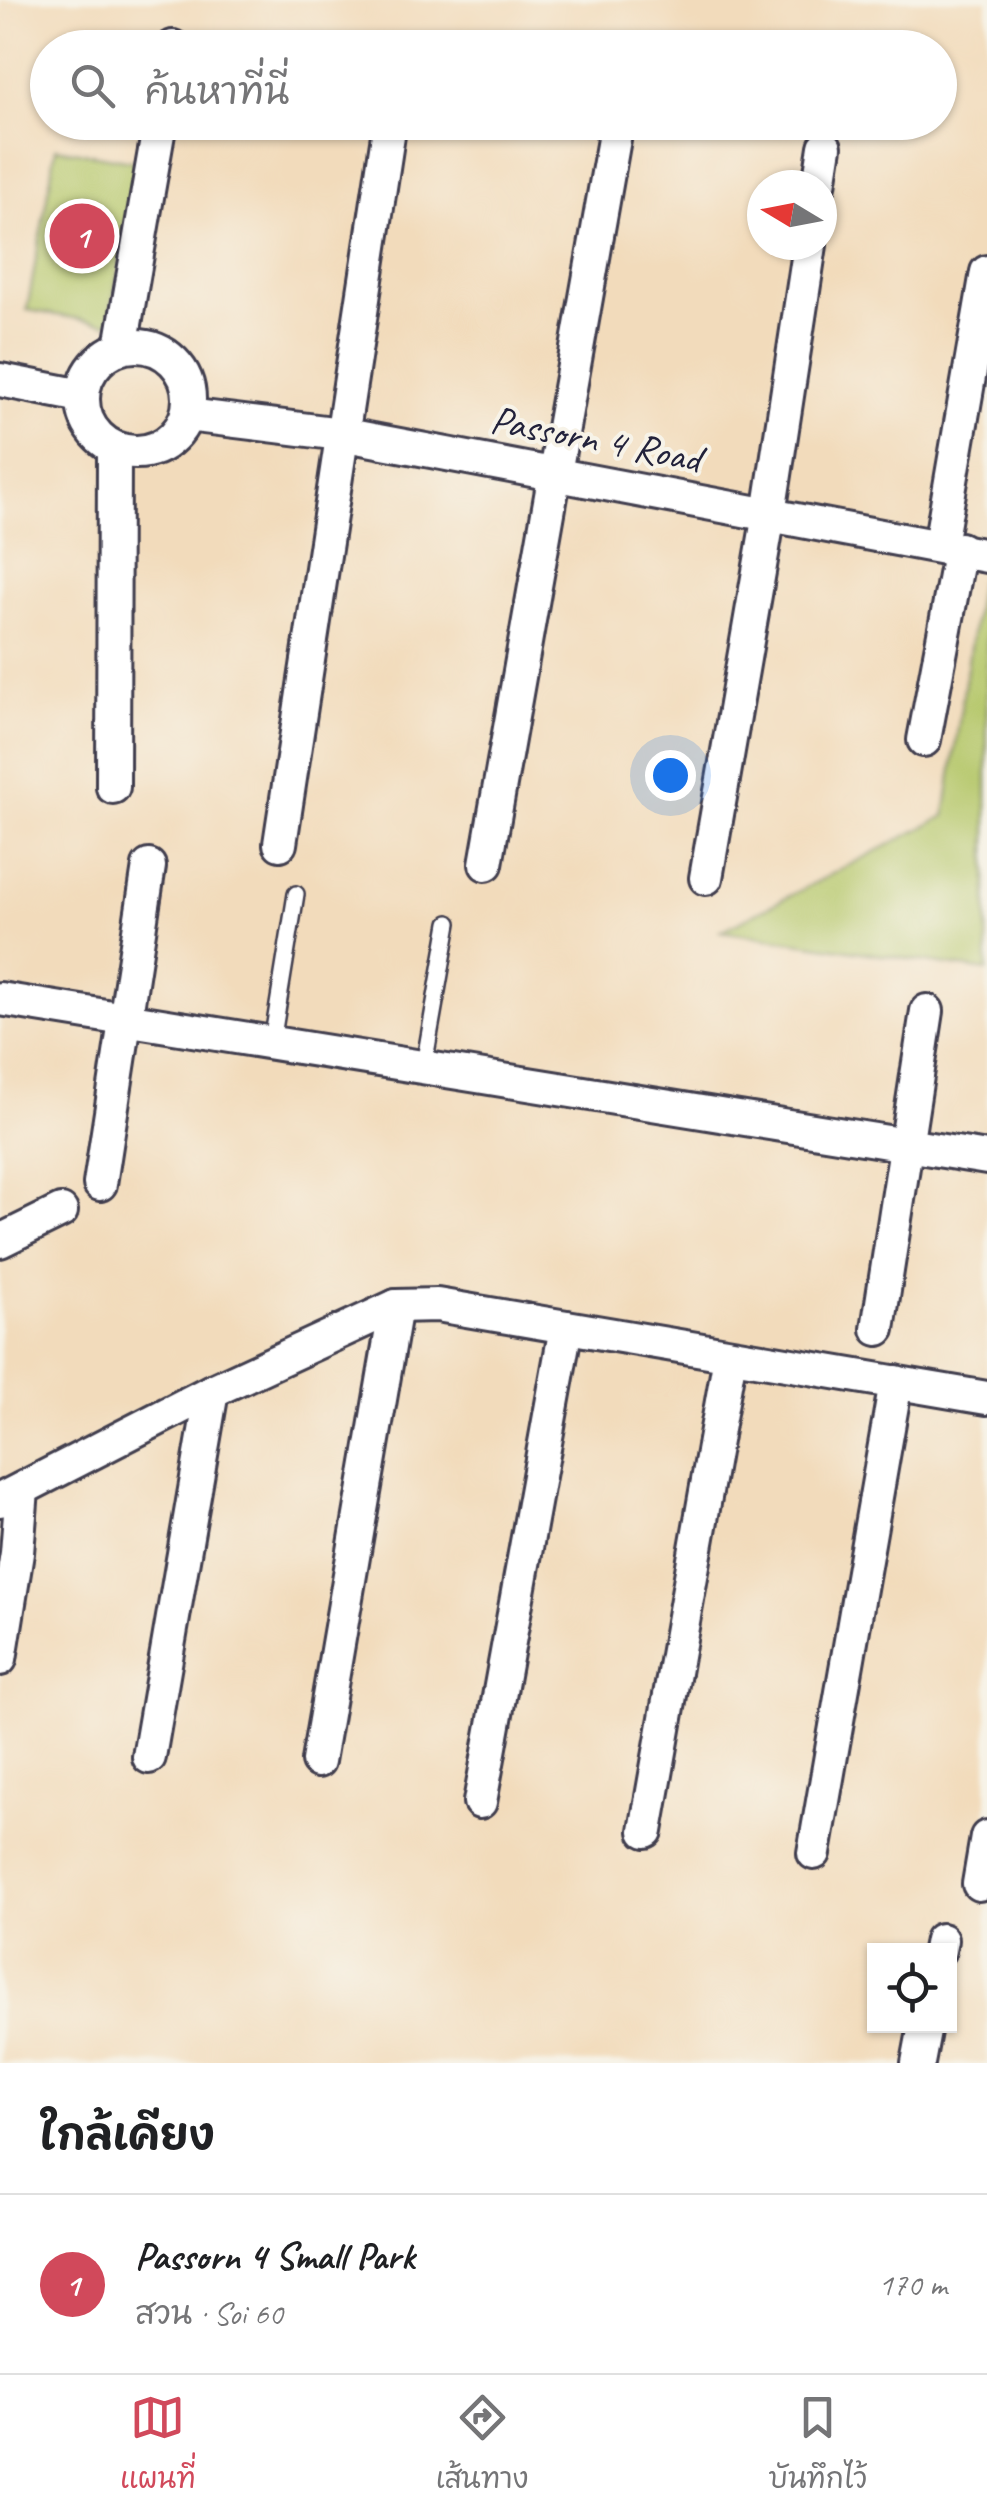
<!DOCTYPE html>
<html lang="th">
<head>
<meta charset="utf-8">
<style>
	body { margin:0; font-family:Caveat,"Playpen Sans Thai",sans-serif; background:#f2f2f2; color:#202124 }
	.controls { position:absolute; right:30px; bottom:30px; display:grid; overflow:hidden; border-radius:0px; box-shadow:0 2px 8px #0004 }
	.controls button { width:90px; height:90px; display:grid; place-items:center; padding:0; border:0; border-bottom:2px solid #e0e0e0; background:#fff; color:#202124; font:50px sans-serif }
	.compass { position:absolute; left:747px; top:170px; width:90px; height:90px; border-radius:50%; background:#fff; box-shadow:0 2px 8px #0004; rotate:280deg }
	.you { position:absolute; left:670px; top:775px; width:35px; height:35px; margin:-25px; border:8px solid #fff; border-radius:50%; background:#1a73e8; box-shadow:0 0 0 15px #1a73e833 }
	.badge { display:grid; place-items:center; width:65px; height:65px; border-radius:50%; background:#d1495b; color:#fff; font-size:32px; font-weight:700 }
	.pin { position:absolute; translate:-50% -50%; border:5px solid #fff; box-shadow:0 2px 10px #0006 }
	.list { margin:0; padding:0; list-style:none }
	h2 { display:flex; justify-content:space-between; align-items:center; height:130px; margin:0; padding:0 40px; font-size:42px }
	h2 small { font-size:32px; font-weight:400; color:#757577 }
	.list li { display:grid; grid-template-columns:65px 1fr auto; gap:30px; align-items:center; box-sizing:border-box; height:180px; padding:0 40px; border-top:2px solid #e0e0e0 }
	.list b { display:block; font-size:38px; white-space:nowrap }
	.list p { margin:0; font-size:32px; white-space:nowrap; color:#757577 }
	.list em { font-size:32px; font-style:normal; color:#757577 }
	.icon { flex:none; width:55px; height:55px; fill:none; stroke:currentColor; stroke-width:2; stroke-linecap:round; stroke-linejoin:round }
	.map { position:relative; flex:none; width:987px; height:2063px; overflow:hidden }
	.search { position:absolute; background:#fff; box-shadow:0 2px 8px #0004; left:30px; right:30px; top:30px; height:110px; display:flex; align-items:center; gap:25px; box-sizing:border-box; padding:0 35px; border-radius:55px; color:#757577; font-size:38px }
	.sheet { height:310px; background:#fff }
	nav { display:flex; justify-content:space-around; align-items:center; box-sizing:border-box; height:140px; border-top:2px solid #e0e0e0; background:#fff; font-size:28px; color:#757577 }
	nav a { display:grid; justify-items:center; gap:5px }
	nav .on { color:#d1495b }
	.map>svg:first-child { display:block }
</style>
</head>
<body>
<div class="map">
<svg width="987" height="2063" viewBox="0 0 987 2063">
	<rect width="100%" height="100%" fill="#f7f3e8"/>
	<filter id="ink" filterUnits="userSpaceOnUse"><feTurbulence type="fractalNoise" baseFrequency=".01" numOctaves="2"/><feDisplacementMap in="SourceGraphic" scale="20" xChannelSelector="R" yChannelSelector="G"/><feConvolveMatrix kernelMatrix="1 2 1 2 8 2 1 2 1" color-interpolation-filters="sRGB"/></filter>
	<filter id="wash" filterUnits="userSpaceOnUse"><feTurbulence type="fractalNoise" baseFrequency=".0048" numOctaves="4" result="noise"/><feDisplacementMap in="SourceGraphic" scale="40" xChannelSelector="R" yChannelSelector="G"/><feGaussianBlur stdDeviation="2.25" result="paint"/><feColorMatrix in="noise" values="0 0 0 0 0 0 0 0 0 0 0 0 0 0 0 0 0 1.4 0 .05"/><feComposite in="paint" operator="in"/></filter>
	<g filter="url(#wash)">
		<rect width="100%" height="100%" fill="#f2dbbb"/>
		<g fill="#b5c76a" stroke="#6c7452" stroke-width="2.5">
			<path d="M 56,148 L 137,162 L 109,324 L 27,310 Z"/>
			<path d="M 980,580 L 987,582 L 987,971 L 721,931 L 945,816 Z"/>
		</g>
	</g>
	<g filter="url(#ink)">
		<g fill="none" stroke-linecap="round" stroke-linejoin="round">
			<g stroke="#413e4e" stroke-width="20">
				<g id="lane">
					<path d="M 272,1042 L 296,894"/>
					<path d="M 424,1065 L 449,923"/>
				</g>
			</g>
			<g stroke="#413e4e" stroke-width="38">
				<g id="street">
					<path d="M 173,48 L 173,47"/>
					<path d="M 819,185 L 825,147"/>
					<circle cx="136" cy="399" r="53"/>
					<path d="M 121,347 L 160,122"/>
					<path d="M 0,380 L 82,396"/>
					<path d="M 187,415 L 341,434 L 987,556"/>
					<path d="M 940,545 L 987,272"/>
					<path d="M 924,740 L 960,549"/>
					<path d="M 113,787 L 114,448"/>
					<path d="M 280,844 L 390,122"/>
					<path d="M 486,864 L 617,122"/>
					<path d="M 706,878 L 769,514 L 810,245"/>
					<path d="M 0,999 L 987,1158"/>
					<path d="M 100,1184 L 149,866"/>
					<path d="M 0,1241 L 61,1211"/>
					<path d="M 878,1329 L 927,1011"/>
					<path d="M 0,1500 L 212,1391 L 396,1306 L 437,1305 L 987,1398"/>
					<path d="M 0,1659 L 17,1553 L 22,1489"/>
					<path d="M 149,1757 L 212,1391"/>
					<path d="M 318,1761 L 396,1306"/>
					<path d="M 480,1802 L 566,1327"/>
					<path d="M 646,1831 L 730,1356"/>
					<path d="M 814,1853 L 896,1382"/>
					<path d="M 979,1884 L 987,1837"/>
					<path d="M 939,1950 L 941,1940"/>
					<path d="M 918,2063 L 925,2026"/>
				</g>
			</g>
			<use href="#lane" stroke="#fff" stroke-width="15"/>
			<use href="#street" stroke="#fff" stroke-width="32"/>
		</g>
	</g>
	<g text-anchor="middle" stroke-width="8" stroke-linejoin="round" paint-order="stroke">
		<g font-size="40" fill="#22223b" stroke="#f7f3e8">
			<text transform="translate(596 438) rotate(11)" y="14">Passorn 4 Road</text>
		</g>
	</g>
</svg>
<div class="controls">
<button><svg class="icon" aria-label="locate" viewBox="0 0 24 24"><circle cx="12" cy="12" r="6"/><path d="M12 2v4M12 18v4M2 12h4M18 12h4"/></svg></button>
</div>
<svg class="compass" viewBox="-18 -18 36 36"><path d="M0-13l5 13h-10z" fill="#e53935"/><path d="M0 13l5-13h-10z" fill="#757577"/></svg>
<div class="you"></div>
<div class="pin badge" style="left:82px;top:236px">1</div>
<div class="search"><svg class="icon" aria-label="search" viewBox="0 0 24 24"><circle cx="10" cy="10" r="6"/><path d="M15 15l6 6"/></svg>ค้นหาที่นี่</div>
</div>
<section class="sheet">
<h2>ใกล้เคียง<small></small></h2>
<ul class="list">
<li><span class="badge">1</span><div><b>Passorn 4 Small Park</b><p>สวน · Soi 60</p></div><em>170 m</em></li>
</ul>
</section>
<nav>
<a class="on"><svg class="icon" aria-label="map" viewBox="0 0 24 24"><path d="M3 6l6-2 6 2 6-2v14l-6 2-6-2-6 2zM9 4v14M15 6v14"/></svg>แผนที่</a>
<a><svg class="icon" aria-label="directions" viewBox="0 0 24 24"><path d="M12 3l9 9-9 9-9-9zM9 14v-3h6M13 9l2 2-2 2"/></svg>เส้นทาง</a>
<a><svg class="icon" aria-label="saved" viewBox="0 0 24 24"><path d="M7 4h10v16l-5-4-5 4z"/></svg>บันทึกไว้</a>
</nav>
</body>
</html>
